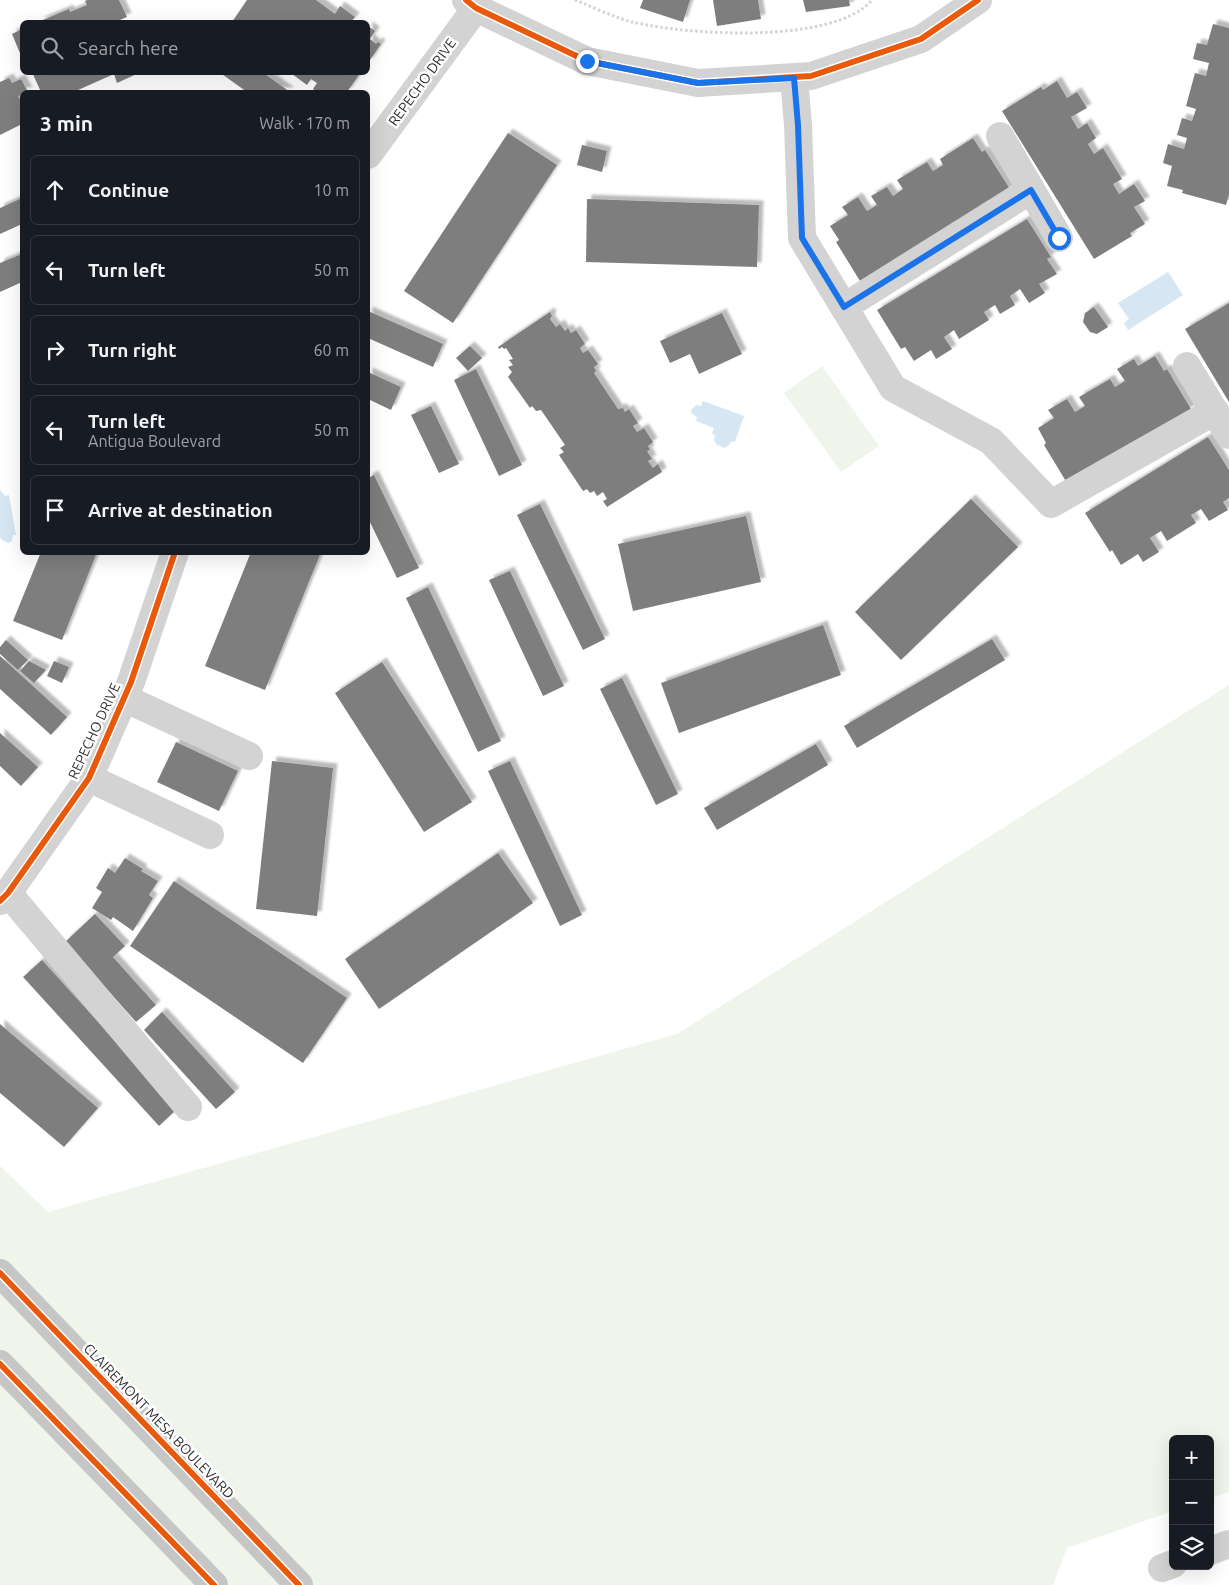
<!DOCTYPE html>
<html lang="en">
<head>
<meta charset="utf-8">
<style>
	body { margin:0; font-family:Ubuntu,sans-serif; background:#242831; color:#f1f3f6 }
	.controls { position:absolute; right:15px; bottom:15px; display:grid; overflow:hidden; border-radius:8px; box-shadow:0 5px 20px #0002 }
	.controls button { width:45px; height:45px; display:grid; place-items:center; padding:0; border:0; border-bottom:1px solid #363941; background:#171b24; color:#f1f3f6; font:25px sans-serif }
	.stop { position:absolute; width:15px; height:15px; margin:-11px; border:4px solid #1a73e8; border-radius:50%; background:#fff }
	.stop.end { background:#1a73e8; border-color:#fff; box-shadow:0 1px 5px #0008 }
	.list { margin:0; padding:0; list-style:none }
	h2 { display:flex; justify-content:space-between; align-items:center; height:65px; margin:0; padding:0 20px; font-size:21px }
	h2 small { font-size:16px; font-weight:400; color:#9ea1a6 }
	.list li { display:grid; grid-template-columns:32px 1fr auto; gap:15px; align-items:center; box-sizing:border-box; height:70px; margin:0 10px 10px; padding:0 10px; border:1px solid #363941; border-radius:8px }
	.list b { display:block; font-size:19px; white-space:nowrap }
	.list p { margin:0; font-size:16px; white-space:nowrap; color:#9ea1a6 }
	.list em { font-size:16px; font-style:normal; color:#9ea1a6 }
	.icon { flex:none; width:28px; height:28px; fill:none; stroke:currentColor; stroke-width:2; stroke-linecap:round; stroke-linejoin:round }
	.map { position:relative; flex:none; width:1229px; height:1585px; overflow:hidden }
	.search { position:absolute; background:#171b24; box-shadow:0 5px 20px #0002; left:20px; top:20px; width:350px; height:55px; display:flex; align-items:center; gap:12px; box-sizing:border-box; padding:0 18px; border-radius:8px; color:#9ea1a6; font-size:19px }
	.panel { position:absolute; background:#171b24; box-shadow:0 5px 20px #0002; left:20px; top:90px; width:350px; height:465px; border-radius:8px }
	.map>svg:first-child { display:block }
</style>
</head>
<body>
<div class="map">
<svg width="1229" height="1585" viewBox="0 0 1229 1585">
	<defs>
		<filter id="shadow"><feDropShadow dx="4.5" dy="-4.5" stdDeviation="1" flood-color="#0004"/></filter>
	</defs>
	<rect width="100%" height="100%" fill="#fff"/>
	<g fill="#f0f5eb">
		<path d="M 822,366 L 879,446 L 841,472 L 784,393 Z"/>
		<path d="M 1229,685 L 1229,1492 L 1210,1498 L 1210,1439 L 1173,1439 L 1173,1511 L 1067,1548 L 1053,1585 L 0,1585 L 0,1166 L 48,1212 L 677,1034 Z"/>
	</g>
	<g fill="#d6e6f3">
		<path d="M 1168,272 L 1183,295 L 1128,330 L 1124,323 L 1129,319 L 1118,303 Z"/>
		<path d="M 703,401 L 744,416 L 735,442 L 732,441 L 729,445 L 725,448 L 717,445 L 714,440 L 715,435 L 712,434 L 714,428 L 696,421 L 697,417 L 692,414 L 691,410 L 696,405 L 701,406 Z"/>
		<path d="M 0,490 L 5,496 L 9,495 L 16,535 L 13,535 L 12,541 L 8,543 L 2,540 L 0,537 Z"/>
	</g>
	<g fill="#7e7e7e" filter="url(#shadow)">
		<path d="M 87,0 L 119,0 L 127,17 L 115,22 L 38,22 L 69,9 L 70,12 L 87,5 L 85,1 Z"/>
		<path d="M 247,0 L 316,0 L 335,14 L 340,6 L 355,17 L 351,22 L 232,22 Z"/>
		<path d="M 643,0 L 690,0 L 683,22 L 640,8 Z"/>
		<path d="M 713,0 L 758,0 L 761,19 L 717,26 Z"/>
		<path d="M 803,0 L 849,0 L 850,6 L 806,12 Z"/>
		<path d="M 1213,24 L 1229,28 L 1229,194 L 1226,205 L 1182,193 L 1183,190 L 1167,186 L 1172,166 L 1163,163 L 1168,144 L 1184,149 L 1187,138 L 1177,135 L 1182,118 L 1192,121 L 1196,109 L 1186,106 L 1195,73 L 1206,76 L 1209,63 L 1193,59 L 1197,43 L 1207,45 Z"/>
		<path d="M 368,26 L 375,31 L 370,39 L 376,44 L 378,42 L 381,44 L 368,63 Z"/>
		<path d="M 22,29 L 22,58 L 12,34 Z"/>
		<path d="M 32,72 L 141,72 L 117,83 L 114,74 L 78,90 L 79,92 L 41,92 Z"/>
		<path d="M 219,72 L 262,72 L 290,92 L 247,92 Z"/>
		<path d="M 294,72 L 361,72 L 347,92 L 333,91 L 317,92 L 313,89 L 317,83 L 311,79 L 307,85 L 292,74 Z"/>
		<path d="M 9,78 L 12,83 L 21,79 L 28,92 L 22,92 L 22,95 L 18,96 L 22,103 L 22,124 L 0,135 L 0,82 Z"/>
		<path d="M 1057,81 L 1067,98 L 1077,92 L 1087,108 L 1071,117 L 1078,129 L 1087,123 L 1096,138 L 1088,144 L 1094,154 L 1103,148 L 1122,179 L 1113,184 L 1119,194 L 1134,184 L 1145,201 L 1134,207 L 1145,224 L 1130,233 L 1132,236 L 1094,259 L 1002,111 L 1041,87 L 1043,90 Z"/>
		<path d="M 508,133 L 557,165 L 453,323 L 404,291 Z"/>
		<path d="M 973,138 L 982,152 L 985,150 L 1010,189 L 860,281 L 836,242 L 839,240 L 830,226 L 848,215 L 842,207 L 858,197 L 867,211 L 877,205 L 871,196 L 887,187 L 893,196 L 903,189 L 897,180 L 927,162 L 933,171 L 943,165 L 940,159 Z"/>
		<path d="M 582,145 L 607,151 L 602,172 L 577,165 Z"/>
		<path d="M 22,198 L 22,224 L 0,234 L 0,208 Z"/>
		<path d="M 587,199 L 759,205 L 757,267 L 586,262 Z"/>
		<path d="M 1027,219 L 1051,257 L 1047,259 L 1057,274 L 1039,284 L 1045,293 L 1029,303 L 1020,289 L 1010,296 L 1015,305 L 1000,314 L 995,305 L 984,312 L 989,320 L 959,339 L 954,330 L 944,337 L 952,349 L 936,359 L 931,350 L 914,361 L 905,347 L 901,349 L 877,310 Z"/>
		<path d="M 22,254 L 22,282 L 0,292 L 0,263 Z"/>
		<path d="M 1229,303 L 1229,402 L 1185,329 Z"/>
		<path d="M 1094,307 L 1108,327 L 1097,334 L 1090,332 L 1083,322 L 1085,313 Z"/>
		<path d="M 368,311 L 443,344 L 433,367 L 368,338 Z"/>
		<path d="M 550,312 L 552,316 L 550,319 L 556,327 L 560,324 L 565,331 L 568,328 L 571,333 L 576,330 L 585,344 L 580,348 L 583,353 L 588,350 L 598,364 L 594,367 L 596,371 L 594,373 L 618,409 L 623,408 L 625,412 L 629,409 L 638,423 L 633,426 L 637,432 L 644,428 L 653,442 L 648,446 L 650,450 L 647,451 L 652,459 L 648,461 L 653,468 L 658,464 L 662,472 L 607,507 L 603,501 L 607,499 L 603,492 L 597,496 L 594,491 L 590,493 L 587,489 L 583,491 L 559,455 L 564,452 L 560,448 L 565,445 L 541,410 L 536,411 L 532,406 L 530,408 L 508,377 L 512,372 L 508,367 L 513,365 L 509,360 L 513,359 L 506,348 L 504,349 L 502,347 L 499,349 L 498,347 Z"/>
		<path d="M 722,313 L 742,354 L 699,374 L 690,354 L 670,363 L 660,341 Z"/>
		<path d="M 470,346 L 482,358 L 468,371 L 456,358 Z"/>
		<path d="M 1155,356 L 1164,371 L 1167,369 L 1191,409 L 1067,483 L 1044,445 L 1046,443 L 1038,428 L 1054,418 L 1048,410 L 1067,399 L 1075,412 L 1085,406 L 1079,397 L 1110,379 L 1115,387 L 1125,381 L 1117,369 L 1134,359 L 1138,366 Z"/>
		<path d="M 476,369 L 522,465 L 499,476 L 454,380 Z"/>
		<path d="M 368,372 L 401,387 L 391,410 L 368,399 Z"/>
		<path d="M 431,406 L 459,464 L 439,473 L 411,415 Z"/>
		<path d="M 1208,437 L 1229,470 L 1229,498 L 1223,502 L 1228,510 L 1209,521 L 1201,509 L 1191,515 L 1196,523 L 1167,541 L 1161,531 L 1150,538 L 1159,552 L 1143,562 L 1138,554 L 1121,565 L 1112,550 L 1110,552 L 1085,513 Z"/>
		<path d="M 374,475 L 419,568 L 397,578 L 368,518 L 368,478 Z"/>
		<path d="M 971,499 L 1018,547 L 901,660 L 855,612 Z"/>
		<path d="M 540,504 L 605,639 L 583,650 L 517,515 Z"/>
		<path d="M 746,516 L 761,582 L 633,611 L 618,544 Z"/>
		<path d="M 41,552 L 97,552 L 62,640 L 13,621 Z"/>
		<path d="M 251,552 L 321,552 L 265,690 L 205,666 Z"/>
		<path d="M 510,571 L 564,686 L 543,696 L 489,580 Z"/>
		<path d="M 428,587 L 501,741 L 478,752 L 406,598 Z"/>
		<path d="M 823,625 L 841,675 L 679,733 L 661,683 Z"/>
		<path d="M 992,639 L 1005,660 L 857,748 L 844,726 Z"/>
		<path d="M 6,640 L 28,660 L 18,670 L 0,654 L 0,647 Z"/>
		<path d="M 0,656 L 67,717 L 51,735 L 0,689 Z"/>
		<path d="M 29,661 L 46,670 L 34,683 L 20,671 Z"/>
		<path d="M 54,661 L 69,667 L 62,683 L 47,676 Z"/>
		<path d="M 382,662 L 472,802 L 424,832 L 335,693 Z"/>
		<path d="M 622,678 L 678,794 L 656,805 L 600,689 Z"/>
		<path d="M 0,733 L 38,767 L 21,786 L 0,766 Z"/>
		<path d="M 176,742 L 238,771 L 219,811 L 157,782 Z"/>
		<path d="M 816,744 L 828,765 L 717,830 L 704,808 Z"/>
		<path d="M 272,761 L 333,768 L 317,916 L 256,909 Z"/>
		<path d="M 510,761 L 582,915 L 560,926 L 488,771 Z"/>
		<path d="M 498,853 L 533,903 L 379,1009 L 345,959 Z"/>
		<path d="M 125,858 L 143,869 L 141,871 L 158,881 L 149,895 L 153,898 L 133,931 L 113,917 L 111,920 L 92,908 L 102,892 L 96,888 L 108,868 L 115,873 Z"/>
		<path d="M 174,881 L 347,998 L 303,1063 L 130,946 Z"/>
		<path d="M 95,914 L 125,946 L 113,957 L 156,1005 L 136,1022 L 65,942 Z"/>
		<path d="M 42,960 L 177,1109 L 159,1126 L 23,977 Z"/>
		<path d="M 162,1012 L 235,1092 L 216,1109 L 144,1030 Z"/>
		<path d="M 0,1024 L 98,1108 L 64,1147 L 0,1093 Z"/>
	</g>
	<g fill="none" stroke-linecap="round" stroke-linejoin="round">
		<path stroke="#d3d3d3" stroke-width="3" stroke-dasharray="2.5 2.5" stroke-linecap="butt" d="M 575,0 C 593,7 613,17 632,22 C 687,35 833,45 872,0"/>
		<g stroke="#d3d3d3" stroke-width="28">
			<path d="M 466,0 L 476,8 L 587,61 L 698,83 L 811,76 L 921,39 L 978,0"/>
			<path d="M 794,78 L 798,125 L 802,238 L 893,388 L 991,441 L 1051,504 L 1215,411"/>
			<path d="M 1000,136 L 1059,238"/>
			<path d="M 368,155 L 476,8"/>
			<path d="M 844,307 L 1031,190"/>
			<path d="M 1187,366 L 1229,435"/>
			<path d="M 124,698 L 249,756"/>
			<path d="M 89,778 L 210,835"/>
			<path d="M 8,893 L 188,1107"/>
			<path d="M 0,901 L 8,893 L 89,778 L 131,682 L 175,552"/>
			<path d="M 1210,1551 L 1229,1544"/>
			<path d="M 1162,1568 L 1173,1564"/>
		</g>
		<g stroke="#c6c6c6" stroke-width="28">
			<path d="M 0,1273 L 299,1585"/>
			<path d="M 0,1364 L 214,1585"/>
		</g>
		<g stroke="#fff" stroke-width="9">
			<g id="cycleway">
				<path d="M 466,0 L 476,8 L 587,61 L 698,83 L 811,76 L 921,39 L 978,0"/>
				<path d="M 0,901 L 8,893 L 89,778 L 131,682 L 175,552"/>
				<path d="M 0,1273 L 299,1585"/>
				<path d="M 0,1364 L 214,1585"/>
			</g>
		</g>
		<use href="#cycleway" stroke="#e8590c" stroke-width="6"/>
	</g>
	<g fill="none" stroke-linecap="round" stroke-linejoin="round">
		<path stroke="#1a73e8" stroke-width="6" d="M 587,61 L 698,83 L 794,78 L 798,125 L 802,238 L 844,307 L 1031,190 L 1059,238"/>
	</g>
	<g text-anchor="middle" stroke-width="5" stroke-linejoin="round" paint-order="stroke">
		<g font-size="14" fill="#2e2e2e" stroke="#fff">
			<text transform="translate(422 82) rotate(-54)" y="5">REPECHO DRIVE</text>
			<text transform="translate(94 731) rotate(-65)" y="5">REPECHO DRIVE</text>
			<text transform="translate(159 1421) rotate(46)" y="5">CLAIREMONT MESA BOULEVARD</text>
		</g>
	</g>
</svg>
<div class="controls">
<button>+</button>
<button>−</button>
<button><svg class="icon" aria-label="layers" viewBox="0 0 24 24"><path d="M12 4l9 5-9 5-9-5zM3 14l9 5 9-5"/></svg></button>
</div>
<div class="stop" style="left:1059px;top:238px"></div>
<div class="stop end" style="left:587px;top:61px"></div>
<div class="search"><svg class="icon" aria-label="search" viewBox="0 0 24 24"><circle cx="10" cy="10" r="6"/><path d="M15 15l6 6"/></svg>Search here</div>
<section class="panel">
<h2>3 min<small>Walk · 170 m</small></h2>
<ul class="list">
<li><svg class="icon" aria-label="ahead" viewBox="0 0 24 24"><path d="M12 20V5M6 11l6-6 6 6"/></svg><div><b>Continue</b></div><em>10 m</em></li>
<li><svg class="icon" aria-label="left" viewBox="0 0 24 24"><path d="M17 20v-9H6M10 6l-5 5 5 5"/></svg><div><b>Turn left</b></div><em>50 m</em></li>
<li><svg class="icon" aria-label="right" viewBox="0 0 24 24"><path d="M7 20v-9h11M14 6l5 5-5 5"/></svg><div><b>Turn right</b></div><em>60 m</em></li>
<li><svg class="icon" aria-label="left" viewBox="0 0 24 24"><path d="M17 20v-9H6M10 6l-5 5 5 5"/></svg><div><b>Turn left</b><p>Antigua Boulevard</p></div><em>50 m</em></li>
<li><svg class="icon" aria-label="arrive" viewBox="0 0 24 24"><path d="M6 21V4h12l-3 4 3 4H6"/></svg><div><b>Arrive at destination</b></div></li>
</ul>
</section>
</div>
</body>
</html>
